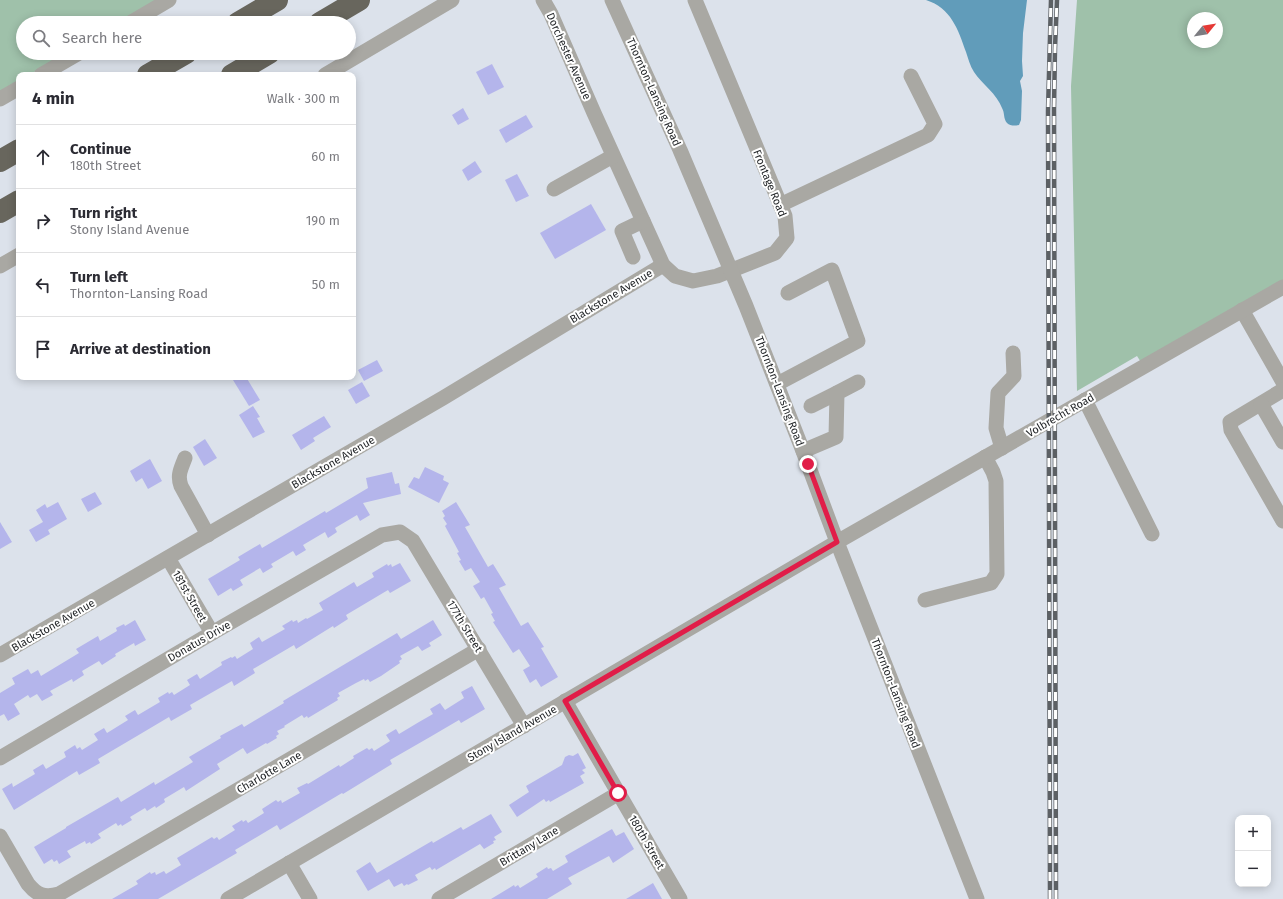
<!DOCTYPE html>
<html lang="en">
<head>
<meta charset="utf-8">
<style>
	body { margin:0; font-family:"Fira Sans",sans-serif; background:#f2f2f3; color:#2b2b33 }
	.controls { position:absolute; right:12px; bottom:12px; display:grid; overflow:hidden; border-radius:8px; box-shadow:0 2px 10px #0003 }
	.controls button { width:36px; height:36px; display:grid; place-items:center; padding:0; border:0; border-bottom:1px solid #e1e1e2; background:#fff; color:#2b2b33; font:20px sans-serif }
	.compass { position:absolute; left:1187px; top:12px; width:36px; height:36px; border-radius:50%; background:#fff; box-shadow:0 2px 10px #0003; rotate:60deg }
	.stop { position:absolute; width:12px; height:12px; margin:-9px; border:3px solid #e11d48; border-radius:50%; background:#fff }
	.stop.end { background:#e11d48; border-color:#fff; box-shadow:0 1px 4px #0008 }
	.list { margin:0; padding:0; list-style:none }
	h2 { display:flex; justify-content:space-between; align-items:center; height:52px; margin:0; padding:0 16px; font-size:17px }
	h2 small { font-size:13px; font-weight:400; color:#7c7c81 }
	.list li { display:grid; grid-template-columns:26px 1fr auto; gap:12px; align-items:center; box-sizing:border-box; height:64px; padding:0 16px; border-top:1px solid #e1e1e2 }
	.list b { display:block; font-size:15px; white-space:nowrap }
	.list p { margin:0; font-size:13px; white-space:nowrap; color:#7c7c81 }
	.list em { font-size:13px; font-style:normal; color:#7c7c81 }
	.icon { flex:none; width:22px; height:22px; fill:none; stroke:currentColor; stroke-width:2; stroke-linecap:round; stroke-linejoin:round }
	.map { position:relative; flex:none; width:1283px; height:899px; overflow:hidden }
	.search { position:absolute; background:#fff; box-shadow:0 2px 10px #0003; left:16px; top:16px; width:340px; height:44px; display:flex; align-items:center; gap:10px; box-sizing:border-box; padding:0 14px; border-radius:22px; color:#7c7c81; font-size:15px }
	.panel { position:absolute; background:#fff; box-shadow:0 2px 10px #0003; left:16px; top:72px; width:340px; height:308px; border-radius:8px }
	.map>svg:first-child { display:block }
</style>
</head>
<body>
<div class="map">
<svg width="1283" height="899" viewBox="0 0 1283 899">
	<rect width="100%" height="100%" fill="#dce2eb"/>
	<g fill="#9fc1aa" fill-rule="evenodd">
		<path d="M 0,0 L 157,0 L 118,23 L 23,23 L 23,53 L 66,53 L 29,75 L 19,75 L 19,81 L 0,92 Z"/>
		<path d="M 1077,0 L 1283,0 L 1283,290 L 1146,370 L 1137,356 L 1077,391 L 1071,86 ZM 1193,18 L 1217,18 L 1217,42 L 1193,42 Z"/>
	</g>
	<path fill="#619cba" d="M 926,0 L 1027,0 L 1023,33 L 1022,61 L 1023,76 L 1020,81 L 1022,91 L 1021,120 L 1019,125 C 1015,126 1010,126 1007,123 C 1003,118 1005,113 1002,108 C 997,94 982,84 974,72 C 970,66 968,58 966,52 C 958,29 951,8 926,0 Z"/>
	<g fill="#b4b5eb">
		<path d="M 492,64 L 504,87 L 488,95 L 476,72 Z"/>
		<path d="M 463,108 L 469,119 L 458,125 L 452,115 Z"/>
		<path d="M 526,115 L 533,127 L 506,143 L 499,130 Z"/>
		<path d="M 475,161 L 482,172 L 468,181 L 462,170 Z"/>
		<path d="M 517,174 L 529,196 L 516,202 L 505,180 Z"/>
		<path d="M 591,204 L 606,230 L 555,259 L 540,233 Z"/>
		<path d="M 377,360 L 383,371 L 364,381 L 358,370 Z"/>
		<path d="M 238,377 L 246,377 L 260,400 L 249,406 L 233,380 Z"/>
		<path d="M 362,382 L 370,396 L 356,404 L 348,390 Z"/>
		<path d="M 253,406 L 260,417 L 257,418 L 265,432 L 253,438 L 239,415 Z"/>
		<path d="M 324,416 L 331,427 L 313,438 L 315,441 L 301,450 L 292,435 Z"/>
		<path d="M 205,439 L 217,458 L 204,466 L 193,447 Z"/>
		<path d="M 150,459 L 162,481 L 148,489 L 142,478 L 136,482 L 130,471 Z"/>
		<path d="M 425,467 L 444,476 L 443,480 L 449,483 L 439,503 L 408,487 L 414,477 L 419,479 Z"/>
		<path d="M 392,472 L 395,484 L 399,483 L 401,494 L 363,503 L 370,515 L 360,521 L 357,515 L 335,528 L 337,532 L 328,538 L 325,532 L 303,545 L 306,550 L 296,556 L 293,551 L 271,564 L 273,567 L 263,573 L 260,568 L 240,580 L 243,585 L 233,591 L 231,588 L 218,596 L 208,579 L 240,560 L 238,557 L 260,544 L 262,548 L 325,511 L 326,513 L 368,488 L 366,478 Z"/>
		<path d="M 95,492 L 102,504 L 88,512 L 81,499 Z"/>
		<path d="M 58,502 L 67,519 L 48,530 L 50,534 L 36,542 L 29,530 L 43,522 L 36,510 L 45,504 L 47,508 Z"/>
		<path d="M 456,502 L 470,525 L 465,527 L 488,567 L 493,564 L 506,585 L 499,588 L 521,626 L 528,622 L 544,647 L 541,648 L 558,677 L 541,687 L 536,679 L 530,683 L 523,670 L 530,666 L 519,649 L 513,653 L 493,622 L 495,621 L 491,614 L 493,613 L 484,597 L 481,599 L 473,586 L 480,582 L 471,568 L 465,571 L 459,561 L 461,560 L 457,553 L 459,552 L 445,526 L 447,524 L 443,518 L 445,516 L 442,511 Z"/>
		<path d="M 0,522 L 12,542 L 0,549 Z"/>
		<path d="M 400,563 L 411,581 L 390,593 L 388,590 L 346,615 L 348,619 L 334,628 L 333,626 L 296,649 L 294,645 L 253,669 L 255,673 L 234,686 L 232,681 L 190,705 L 192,709 L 171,721 L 169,717 L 137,736 L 98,759 L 100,763 L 79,775 L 77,771 L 14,810 L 2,789 L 12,783 L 13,787 L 35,774 L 33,770 L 43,764 L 46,769 L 66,757 L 64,752 L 75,745 L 77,749 L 80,747 L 82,750 L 98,740 L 94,734 L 104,728 L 107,733 L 128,720 L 125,716 L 135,710 L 138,715 L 160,702 L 158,698 L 168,692 L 169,694 L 172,692 L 174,695 L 190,685 L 187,680 L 197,674 L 200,679 L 222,665 L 221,662 L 231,657 L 232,658 L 235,656 L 237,659 L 253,649 L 250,643 L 259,637 L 262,642 L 285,629 L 282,626 L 292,620 L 293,622 L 297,620 L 298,623 L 306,618 L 307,619 L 323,610 L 319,603 L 354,582 L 357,587 L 374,577 L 372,573 L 387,564 L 388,566 L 391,564 L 392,567 Z"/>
		<path d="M 135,620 L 146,640 L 135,646 L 134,643 L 115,654 L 116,656 L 102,665 L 99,661 L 82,671 L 84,675 L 73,682 L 72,679 L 50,691 L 53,695 L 42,701 L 37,694 L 30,698 L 28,695 L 14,704 L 20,714 L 8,721 L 4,714 L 0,716 L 0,693 L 15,684 L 12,678 L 28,669 L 31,674 L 38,670 L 41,676 L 79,653 L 76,649 L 98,636 L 100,641 L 117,631 L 116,628 L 124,624 L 125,626 Z"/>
		<path d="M 433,620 L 442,635 L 429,643 L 431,646 L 422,651 L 418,646 L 400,656 L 402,659 L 399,661 L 400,663 L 381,676 L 370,682 L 368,679 L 365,681 L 364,679 L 356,683 L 338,693 L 340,696 L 337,698 L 338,700 L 308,718 L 307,716 L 304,718 L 302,715 L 284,726 L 285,727 L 277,731 L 279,734 L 276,736 L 277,738 L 267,744 L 266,743 L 247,754 L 243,748 L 217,764 L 220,769 L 186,791 L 184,787 L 164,799 L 165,802 L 156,808 L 155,806 L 147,811 L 145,808 L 130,817 L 132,820 L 122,826 L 121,824 L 118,826 L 116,823 L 98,834 L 101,838 L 91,844 L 90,842 L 86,844 L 85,841 L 67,851 L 71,857 L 59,864 L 57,860 L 54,862 L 52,859 L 44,864 L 34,847 L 66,828 L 66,827 L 118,797 L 121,802 L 154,782 L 155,785 L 193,762 L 189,757 L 221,738 L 220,736 L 242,724 L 244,727 L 284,703 L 283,701 L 397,633 L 401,639 Z"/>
		<path d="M 472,686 L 485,709 L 461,723 L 459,720 L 430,737 L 390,760 L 392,764 L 343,794 L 342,793 L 280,830 L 277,825 L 235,850 L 237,853 L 158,899 L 112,899 L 138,884 L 136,881 L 150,872 L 151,874 L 155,872 L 156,875 L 164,871 L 166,874 L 181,865 L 177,858 L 212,837 L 214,839 L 217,837 L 219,840 L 235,830 L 232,826 L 242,820 L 243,822 L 246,820 L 248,823 L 264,813 L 262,809 L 276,800 L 278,802 L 281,800 L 282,803 L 300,793 L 297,788 L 307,783 L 308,784 L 339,765 L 340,767 L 354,758 L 353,756 L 367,748 L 369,750 L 372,748 L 374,751 L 390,741 L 386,735 L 396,729 L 399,734 L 419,722 L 433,714 L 430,709 L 440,703 L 445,710 L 464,698 L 461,692 Z"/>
		<path d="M 578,753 L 586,768 L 582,770 L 585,773 L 580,776 L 584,783 L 550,802 L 549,800 L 546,802 L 544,799 L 517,817 L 509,805 L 529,792 L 526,786 L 562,765 L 565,757 L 569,755 L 573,756 Z"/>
		<path d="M 491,814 L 502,832 L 494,837 L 496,840 L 493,841 L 494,843 L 484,849 L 480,844 L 436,870 L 435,868 L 432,870 L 430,867 L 415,875 L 418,880 L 408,885 L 407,884 L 404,886 L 402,883 L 394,887 L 389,879 L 368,891 L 356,871 L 370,862 L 377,873 L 432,841 L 433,843 L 461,827 L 463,830 Z"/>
		<path d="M 612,829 L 616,836 L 624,832 L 634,849 L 613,863 L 609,856 L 568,878 L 572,884 L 547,899 L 491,899 L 514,885 L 515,887 L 518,885 L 520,888 L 538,877 L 536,874 L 547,867 L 548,869 L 551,868 L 553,871 L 568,862 L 565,856 Z"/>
		<path d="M 653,883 L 662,899 L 626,899 Z"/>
	</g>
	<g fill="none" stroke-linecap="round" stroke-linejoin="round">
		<g stroke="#a9a8a3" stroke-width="15">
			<path d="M 543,0 L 551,14 L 594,113 L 663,265 L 675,276 L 693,281 L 717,276 L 775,253 L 787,238 L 785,216 L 695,0"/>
			<path d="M 612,0 L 680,150 L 746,306 L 803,451 L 837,542 L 977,899"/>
			<path d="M 130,23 L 169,0"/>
			<path d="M 41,75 L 79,53"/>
			<path d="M 325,75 L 452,0"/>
			<path d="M 0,99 L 19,88"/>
			<path d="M 554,189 L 613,156"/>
			<path d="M 780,205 L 928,135 L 935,124 L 911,76"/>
			<path d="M 633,257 L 622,231 L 643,221"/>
			<path d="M 0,266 L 19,255"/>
			<path d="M 1242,310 L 1283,382"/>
			<path d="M 777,384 L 858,341 L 832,270 L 788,293"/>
			<path d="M 1283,390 L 1230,422 L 1231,430 L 1283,521"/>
			<path d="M 1085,400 L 1152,534"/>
			<path d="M 1261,404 L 1283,442"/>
			<path d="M 811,406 L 837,393"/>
			<path d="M 1002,448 L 996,428 L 998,393 L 1014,376 L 1013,353"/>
			<path d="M 803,451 L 836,437 L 837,393 L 858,382"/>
			<path d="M 185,458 C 181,469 177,475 181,486 L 208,535"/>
			<path d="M 168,558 L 212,633"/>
			<path d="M 925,600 L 991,583 L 997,574 L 996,481 L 993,472 L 985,457"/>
			<path d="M 0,655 L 443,398 L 663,265"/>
			<path d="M 565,701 L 680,899"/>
			<path d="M 0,758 L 212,633 L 382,535 L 400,532 L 413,541 L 524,726"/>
			<path d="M 0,836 L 28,884 C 37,895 44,898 59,894 L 479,649"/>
			<path d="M 289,863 L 310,899"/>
			<path d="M 228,899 L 837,542 L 1283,287"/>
			<path d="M 439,899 L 619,793"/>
		</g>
		<g stroke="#68665d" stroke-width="22">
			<path d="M 238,23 L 277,0"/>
			<path d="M 320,23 L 359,0"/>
			<path d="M 148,75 L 186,53"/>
			<path d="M 232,75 L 269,53"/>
			<path d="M 0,161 L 19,150"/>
			<path d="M 0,212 L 19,201"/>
		</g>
		<g stroke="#5c6064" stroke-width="4.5">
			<g id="rail">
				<path d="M 1050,899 L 1048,111 L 1051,0"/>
				<path d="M 1056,899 L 1054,109 L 1055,48 L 1057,0"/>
			</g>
		</g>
		<use href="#rail" stroke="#fff" stroke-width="3" stroke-dasharray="9" stroke-linecap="butt"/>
	</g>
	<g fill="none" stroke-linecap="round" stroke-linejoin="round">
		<path stroke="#e11d48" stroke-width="5" d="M 618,793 L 565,701 L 837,542 L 808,464"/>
	</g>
	<g text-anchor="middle" stroke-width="4" stroke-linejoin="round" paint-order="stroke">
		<g font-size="11" fill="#1e2124" stroke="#fff">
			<text transform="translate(569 56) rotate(66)" y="4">Dorchester Avenue</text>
			<text transform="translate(654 92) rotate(66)" y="4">Thornton-Lansing Road</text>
			<text transform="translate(770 183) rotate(68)" y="4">Frontage Road</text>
			<text transform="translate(611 296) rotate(-31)" y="4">Blackstone Avenue</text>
			<text transform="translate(780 391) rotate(69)" y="4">Thornton-Lansing Road</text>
			<text transform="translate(1060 415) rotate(-30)" y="4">Volbrecht Road</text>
			<text transform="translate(333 462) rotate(-30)" y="4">Blackstone Avenue</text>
			<text transform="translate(190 596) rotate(60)" y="4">181st Street</text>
			<text transform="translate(53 625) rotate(-30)" y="4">Blackstone Avenue</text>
			<text transform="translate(465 626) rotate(59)" y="4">177th Street</text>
			<text transform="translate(199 641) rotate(-30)" y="4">Donatus Drive</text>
			<text transform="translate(896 693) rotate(69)" y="4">Thornton-Lansing Road</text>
			<text transform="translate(512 733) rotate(-30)" y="4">Stony Island Avenue</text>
			<text transform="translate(269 772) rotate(-30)" y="4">Charlotte Lane</text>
			<text transform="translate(647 842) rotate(60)" y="4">180th Street</text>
			<text transform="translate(529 846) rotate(-31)" y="4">Brittany Lane</text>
		</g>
	</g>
</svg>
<div class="controls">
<button>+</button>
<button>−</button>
</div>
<svg class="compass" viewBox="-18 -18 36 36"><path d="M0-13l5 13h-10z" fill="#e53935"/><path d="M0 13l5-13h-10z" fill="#7c7c81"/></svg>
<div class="stop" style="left:618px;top:793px"></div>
<div class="stop end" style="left:808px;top:464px"></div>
<div class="search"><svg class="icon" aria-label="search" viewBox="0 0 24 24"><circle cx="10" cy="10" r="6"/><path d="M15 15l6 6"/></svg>Search here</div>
<section class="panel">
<h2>4 min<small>Walk · 300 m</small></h2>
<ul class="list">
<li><svg class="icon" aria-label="ahead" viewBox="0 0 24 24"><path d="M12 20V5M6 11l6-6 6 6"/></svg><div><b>Continue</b><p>180th Street</p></div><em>60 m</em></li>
<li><svg class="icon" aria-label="right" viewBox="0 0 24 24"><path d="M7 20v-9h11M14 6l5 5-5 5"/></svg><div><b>Turn right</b><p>Stony Island Avenue</p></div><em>190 m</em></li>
<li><svg class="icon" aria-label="left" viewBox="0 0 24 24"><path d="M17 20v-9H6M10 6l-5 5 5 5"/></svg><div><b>Turn left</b><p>Thornton-Lansing Road</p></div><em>50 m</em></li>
<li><svg class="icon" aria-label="arrive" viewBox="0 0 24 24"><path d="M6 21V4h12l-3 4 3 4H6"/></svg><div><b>Arrive at destination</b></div></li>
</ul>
</section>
</div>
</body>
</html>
